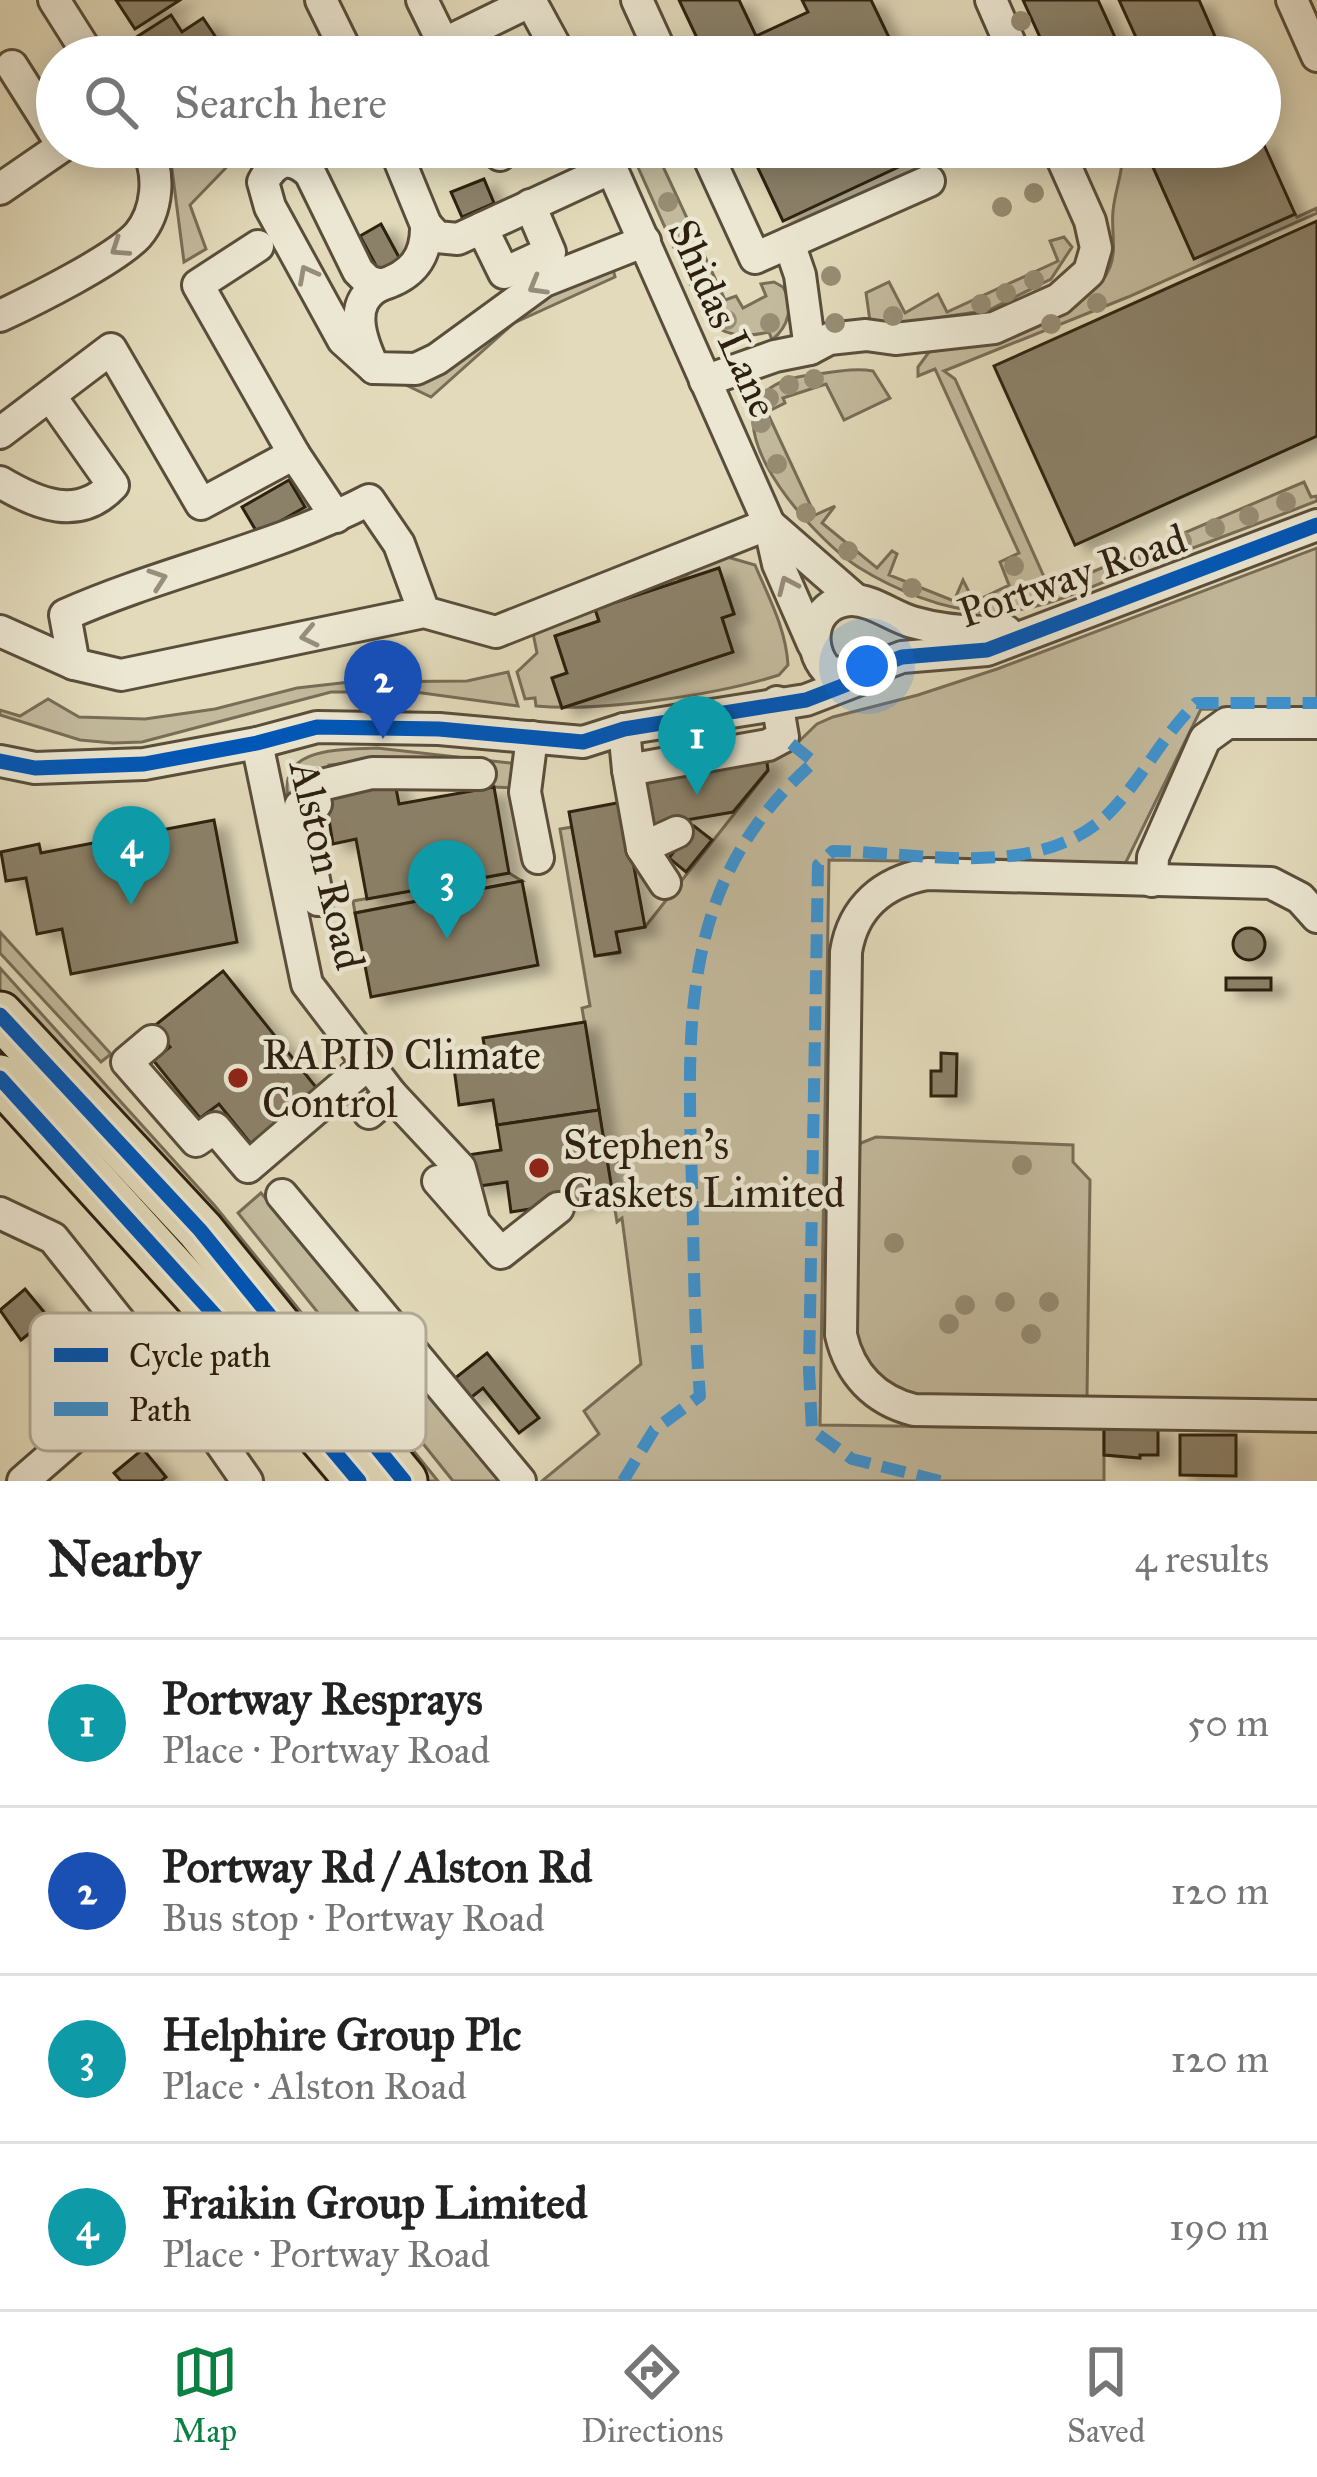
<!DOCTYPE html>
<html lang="en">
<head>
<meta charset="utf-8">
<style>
	body { margin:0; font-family:"IM FELL Great Primer",serif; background:#f2f2f2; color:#222 }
	.you { position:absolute; left:867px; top:666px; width:42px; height:42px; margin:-30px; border:9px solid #fff; border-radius:50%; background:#1a73e8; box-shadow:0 0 0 18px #1a73e833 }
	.badge { display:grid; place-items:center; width:78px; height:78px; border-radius:50%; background:#0b8043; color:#fff; font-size:39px; font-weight:700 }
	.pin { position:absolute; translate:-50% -99px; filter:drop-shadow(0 3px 6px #0008) }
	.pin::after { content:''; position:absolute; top:63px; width:42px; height:36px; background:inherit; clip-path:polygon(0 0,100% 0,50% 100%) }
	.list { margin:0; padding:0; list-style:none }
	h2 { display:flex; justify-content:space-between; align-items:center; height:156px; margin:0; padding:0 48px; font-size:51px }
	h2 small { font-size:39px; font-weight:400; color:#767676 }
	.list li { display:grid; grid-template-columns:78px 1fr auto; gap:36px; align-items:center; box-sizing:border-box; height:168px; padding:0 48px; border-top:3px solid #e0e0e0 }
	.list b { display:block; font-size:45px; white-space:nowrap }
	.list p { margin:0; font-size:39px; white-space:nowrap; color:#767676 }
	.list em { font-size:39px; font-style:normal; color:#767676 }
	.icon { flex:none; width:66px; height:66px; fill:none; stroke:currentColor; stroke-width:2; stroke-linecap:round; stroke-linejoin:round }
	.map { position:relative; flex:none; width:1317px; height:1481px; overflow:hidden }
	.search { position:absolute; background:#fff; box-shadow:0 6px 30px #0003; left:36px; right:36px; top:36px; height:132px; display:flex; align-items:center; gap:30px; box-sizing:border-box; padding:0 42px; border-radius:66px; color:#767676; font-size:45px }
	.sheet { height:828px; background:#fff }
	nav { display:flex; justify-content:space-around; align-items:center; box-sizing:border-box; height:168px; border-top:3px solid #e0e0e0; background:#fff; font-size:33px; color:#767676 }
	nav a { display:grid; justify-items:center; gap:6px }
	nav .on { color:#0b8043 }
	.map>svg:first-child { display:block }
</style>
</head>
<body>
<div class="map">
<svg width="1317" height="1481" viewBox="0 0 1317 1481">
	<defs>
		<filter id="shadow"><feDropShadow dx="13" dy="7" stdDeviation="6" flood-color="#0004"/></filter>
	</defs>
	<rect width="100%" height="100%" fill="#e2daba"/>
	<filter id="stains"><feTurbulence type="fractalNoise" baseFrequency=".00167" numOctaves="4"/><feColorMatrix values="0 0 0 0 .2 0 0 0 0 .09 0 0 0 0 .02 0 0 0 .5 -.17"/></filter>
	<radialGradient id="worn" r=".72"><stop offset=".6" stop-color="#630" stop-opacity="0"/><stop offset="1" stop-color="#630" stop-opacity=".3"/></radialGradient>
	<g fill="#c3ba9d" stroke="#786d57" stroke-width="3">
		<path d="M 179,147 L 246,147 L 190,205 L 206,249 L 184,262 L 170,154 Z"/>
		<path d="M 629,147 L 654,147 L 725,300 L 736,296 L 743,308 L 766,296 L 761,284 L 774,282 L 783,287 C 794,306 789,326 772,340 L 769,332 C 744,338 723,337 705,317 Z"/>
		<path d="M 1123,147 L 1144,147 L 1194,258 L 1295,214 L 1297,217 L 1317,208 L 1317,213 L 1128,297 L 944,371 L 955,379 L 1050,590 L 1304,482 L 1311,497 L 1317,496 L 1317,501 C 1257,524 1197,547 1136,569 C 1089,587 1039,614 987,612 C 943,610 895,590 858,567 C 807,534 680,391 810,375 C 830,373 853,367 873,371 L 890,398 L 844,420 L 826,384 L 783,398 L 785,403 L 767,412 L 815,515 L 835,506 L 822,523 L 877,568 L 892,551 L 897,554 L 889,575 L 954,601 L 963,580 L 974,602 L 1009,585 L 1000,562 L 1019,553 L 935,369 L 918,376 L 918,367 L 929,352 C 977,345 1091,317 1110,267 C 1117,250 1111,230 1113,211 C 1115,189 1124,171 1123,147 Z"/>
		<path d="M 1064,237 L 1072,247 L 1051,279 L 989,310 L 871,328 L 866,293 L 889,282 L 905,313 L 938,294 L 947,312 L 1058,261 L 1050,241 Z"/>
		<path d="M 611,261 L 615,277 L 514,323 L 431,397 L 406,385 L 419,382 L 517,308 Z"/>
		<path d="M 1317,548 L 1317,710 L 1201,709 L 1125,864 L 829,860 L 820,1425 L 1104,1429 L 1104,1481 L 542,1481 L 599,1434 L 584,1411 L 641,1364 L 622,1218 L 617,1222 L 582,1008 L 590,1006 L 560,829 L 572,827 L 595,956 L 619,953 L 616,932 L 645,927 L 768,771 L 766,756 L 792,748 L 817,724 L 833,717 L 918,695 L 997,669 Z"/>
		<path d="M 717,554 L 755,565 C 769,598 786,629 788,665 L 779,675 C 717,695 600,712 536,706 L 535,698 L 525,699 L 517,672 L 537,653 L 533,633 L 595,609 L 599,621 L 555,636 L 567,673 L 552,678 L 562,708 L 732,652 L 722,618 L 734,613 L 719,569 L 678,581 Z"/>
		<path d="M 508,672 L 518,706 L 415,692 L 331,692 L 142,742 L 113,743 L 80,740 L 0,715 L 0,710 L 20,716 L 48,699 L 79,717 L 145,719 L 215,709 L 297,688 L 350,682 L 467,681 Z"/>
		<path d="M 377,748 L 519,764 L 517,788 L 494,787 L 486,766 L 399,758 L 329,765 L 330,776 L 288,798 C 278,746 341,750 377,748 Z"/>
		<path d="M 509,873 L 522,881 L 355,913 L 353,901 Z"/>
		<path d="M 0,932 L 111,1054 L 101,1062 L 0,953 Z"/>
		<path d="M 0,968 L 215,1206 L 438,1481 L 414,1481 L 0,999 Z"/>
		<path d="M 876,1137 L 1073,1145 L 1073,1162 L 1090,1180 L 1087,1397 L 1080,1401 L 925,1399 L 891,1389 L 865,1361 L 853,1327 L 855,1154 L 861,1143 Z"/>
		<path d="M 261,1193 L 506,1481 L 453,1481 L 238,1213 Z"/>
	</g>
	<g fill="#8b8169" stroke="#2d2011" stroke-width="3" filter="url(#shadow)">
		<path d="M 116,0 L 180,0 L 135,29 Z"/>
		<path d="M 679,0 L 739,0 L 756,36 L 808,12 L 802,0 L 871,0 L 896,52 L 885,57 L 706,57 Z"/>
		<path d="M 1023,0 L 1098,0 L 1124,57 L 1049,57 Z"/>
		<path d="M 1119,0 L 1199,0 L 1224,57 L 1145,57 Z"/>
		<path d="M 171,15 L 182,32 L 203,18 L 229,57 L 148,57 L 135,38 Z"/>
		<path d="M 1260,136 L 1295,214 L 1194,259 L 1144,147 L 1260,147 Z"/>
		<path d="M 748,147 L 920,147 L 924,155 L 783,221 Z"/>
		<path d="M 484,179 L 494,203 L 462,217 L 451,192 Z"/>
		<path d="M 1317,221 L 1317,436 L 1075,545 L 994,366 Z"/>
		<path d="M 381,224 L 401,261 L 380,273 L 360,236 Z"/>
		<path d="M 289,480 L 305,507 L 258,534 L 242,507 Z"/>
		<path d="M 719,568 L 734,614 L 722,618 L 733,652 L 562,708 L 552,678 L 567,673 L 555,636 L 599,621 L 595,609 Z"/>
		<path d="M 766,756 L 768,770 L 733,812 L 651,826 L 642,778 Z"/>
		<path d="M 395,783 L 399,804 L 494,787 L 509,873 L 367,899 L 356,839 L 333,844 L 325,796 Z"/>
		<path d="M 622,802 L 645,927 L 616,932 L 620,952 L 595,956 L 569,812 Z"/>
		<path d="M 214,820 L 237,942 L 71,974 L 62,929 L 37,934 L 26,878 L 6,881 L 1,852 L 39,844 L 41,853 Z"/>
		<path d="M 694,826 L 712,840 L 686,872 L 669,858 Z"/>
		<path d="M 522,881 L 538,965 L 371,997 L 355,913 Z"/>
		<circle cx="1249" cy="944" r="16"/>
		<path d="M 223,971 L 323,1096 L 255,1149 L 219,1104 L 200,1118 L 153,1060 L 170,1047 L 153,1027 Z"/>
		<rect x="1226" y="978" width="45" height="12"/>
		<path d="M 585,1022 L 599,1110 L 497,1125 L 493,1100 L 459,1105 L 454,1068 L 487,1063 L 483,1038 Z"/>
		<path d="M 941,1053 L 957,1054 L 956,1096 L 931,1096 L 931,1071 L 941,1071 Z"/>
		<path d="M 599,1110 L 613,1196 L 511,1212 L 507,1182 L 473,1187 L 468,1155 L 501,1150 L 497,1125 Z"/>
		<path d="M 25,1289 L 49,1318 L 21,1340 L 0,1310 Z"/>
		<path d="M 487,1353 L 539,1418 L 519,1433 L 483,1388 L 469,1399 L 454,1379 Z"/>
		<path d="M 1104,1429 L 1158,1429 L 1158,1455 L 1140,1455 L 1140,1458 L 1104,1455 Z"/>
		<path d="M 1180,1435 L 1236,1435 L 1236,1476 L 1180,1475 Z"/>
		<path d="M 143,1449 L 166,1477 L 161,1481 L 121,1481 L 114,1473 Z"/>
	</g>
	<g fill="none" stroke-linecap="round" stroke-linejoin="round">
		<g stroke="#5a4e3b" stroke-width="36">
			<g id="minor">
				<path d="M 54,0 L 90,57"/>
				<path d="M 321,0 L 349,57"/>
				<path d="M 422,0 L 450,57"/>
				<path d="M 530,0 L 561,57"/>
				<path d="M 637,0 L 663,57"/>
				<path d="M 991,0 L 1016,57"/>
				<path d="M 1292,0 L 1317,56"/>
				<path d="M 443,44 L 531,1"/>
				<path d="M 12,66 L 57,137"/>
				<path d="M 394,147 L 426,225"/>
				<path d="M 496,147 L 500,155"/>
				<path d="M 602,147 L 769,524 L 778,564 L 813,644"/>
				<path d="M 704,147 L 755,258 L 929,181"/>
				<path d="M 0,189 L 61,147"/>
				<path d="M 482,228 L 504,273 L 550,252 L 530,205"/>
				<path d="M 789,243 L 800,275 L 810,349"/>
				<path d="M 381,285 C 346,302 361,340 374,368 L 416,369 L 437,359 L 544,281 L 645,241"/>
				<path d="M 0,316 C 32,301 115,260 138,235 C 158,211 161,173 146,147"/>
				<path d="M 374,368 L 343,340 L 270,207 L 263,182 C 275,159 291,155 310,173 L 358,271 L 368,281 L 381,285 C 412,276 427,257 426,225 L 437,237 L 458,239 L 612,168"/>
				<path d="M 705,381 L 775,356 L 810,349 L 829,339 L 866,335 L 895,339 L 994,328 L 1059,299 L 1089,272 L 1096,248 L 1090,221 L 1057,147"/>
				<path d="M 0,433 L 111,349 L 201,504 L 294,454 L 198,285 L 258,246"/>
				<path d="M 294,454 L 336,517"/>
				<path d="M 0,482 C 37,504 79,522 113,485 L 51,397"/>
				<path d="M 769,524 L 856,600"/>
				<path d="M 424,612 L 399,544 L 369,500 C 273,550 164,571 65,615 L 74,664 L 121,675 L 424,612 L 496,632 L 769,524"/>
				<path d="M 0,631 L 74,664"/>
				<path d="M 857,679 L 827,670 C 805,646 812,603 850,600 C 871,599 892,616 912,622 C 943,631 975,633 1006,631"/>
				<path d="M 624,729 L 628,770 L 768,745 L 783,737 L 777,702"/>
				<path d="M 532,737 L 525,792 L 538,858"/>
				<path d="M 257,743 L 307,984 L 391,1094 L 369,1113"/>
				<path d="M 0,761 L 35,768 L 144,764 L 257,743 L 317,727 L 439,729 L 583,742 L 624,729 L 806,700 L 871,675 L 886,663 L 902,657 L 987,650 L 1317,525"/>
				<path d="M 628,770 L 642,848 L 665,883"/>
				<path d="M 642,848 L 677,832"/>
				<path d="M 308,849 L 318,900"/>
				<path d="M 281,855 L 308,849 L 300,806 L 316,804 L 313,787 L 372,773 L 480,774"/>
				<path d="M 1152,881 L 1153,857 L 1205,739 L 1227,723 L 1317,723"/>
				<path d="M 1317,917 L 1300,898 L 1271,883 L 927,874 C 883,882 853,907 846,952 L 841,1335 C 850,1374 875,1400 914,1410 L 1317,1416"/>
				<path d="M 152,1041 L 127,1062 L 196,1141 L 215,1128 L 248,1167 L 367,1065"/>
				<path d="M 391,1094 L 460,1168 L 473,1217"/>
				<path d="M 438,1181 L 501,1253 L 558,1208"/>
				<path d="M 282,1195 L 520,1481"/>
				<path d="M 0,1213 L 53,1238 L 155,1366 L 208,1425 L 247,1481"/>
				<path d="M 23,1481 L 155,1366"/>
			</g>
		</g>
		<g stroke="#2d2011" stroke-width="51">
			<g id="highway">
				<path d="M 0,1015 L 200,1230 L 404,1481"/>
				<path d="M 0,1078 L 279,1386 L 359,1481"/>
			</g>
		</g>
		<use href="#minor" stroke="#ece7d2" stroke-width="30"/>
		<use href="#highway" stroke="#e2daba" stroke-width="45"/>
		<g stroke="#3c94d3" stroke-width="12" stroke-dasharray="24 12" stroke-linecap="butt">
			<path d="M 623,1481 L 654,1430 L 700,1396 C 694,1325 694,1256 692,1185 C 687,1021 680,879 814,762 L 783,737"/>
			<path d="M 940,1481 L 852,1459 L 812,1430 L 809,1370 L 818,865 L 833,851 C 920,852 1040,882 1110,812 C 1142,779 1163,735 1196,703 L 1317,703"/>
		</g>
		<g stroke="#ece7d2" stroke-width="22">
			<g id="cycleway">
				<path d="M 0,761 L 35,768 L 144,764 L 257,743 L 317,727 L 439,729 L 583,742 L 624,729 L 806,700 L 871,675 L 886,663 L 902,657 L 987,650 L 1317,525"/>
				<path d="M 0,1015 L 200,1230 L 404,1481"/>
				<path d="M 0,1078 L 279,1386 L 359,1481"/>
			</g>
		</g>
		<use href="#cycleway" stroke="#0057b8" stroke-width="15"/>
	</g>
	<g fill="#978d74">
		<circle cx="1021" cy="21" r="10"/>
		<circle cx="1034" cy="193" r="10"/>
		<circle cx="668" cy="202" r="10"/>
		<circle cx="1002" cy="207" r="10"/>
		<circle cx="684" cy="236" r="10"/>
		<circle cx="831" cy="276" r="10"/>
		<circle cx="1034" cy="280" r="10"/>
		<circle cx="708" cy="291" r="10"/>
		<circle cx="1006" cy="293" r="10"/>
		<circle cx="1097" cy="303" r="10"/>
		<circle cx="981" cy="304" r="10"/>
		<circle cx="893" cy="316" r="10"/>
		<circle cx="727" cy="320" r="10"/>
		<circle cx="770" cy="323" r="10"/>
		<circle cx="835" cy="323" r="10"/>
		<circle cx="1051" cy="324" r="10"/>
		<circle cx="814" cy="379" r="10"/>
		<circle cx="789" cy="385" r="10"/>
		<circle cx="769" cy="398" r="10"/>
		<circle cx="761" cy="423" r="10"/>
		<circle cx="777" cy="464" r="10"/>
		<circle cx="1286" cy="502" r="10"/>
		<circle cx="806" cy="513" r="10"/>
		<circle cx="1249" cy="516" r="10"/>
		<circle cx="1215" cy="528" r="10"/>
		<circle cx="1182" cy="541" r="10"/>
		<circle cx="848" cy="551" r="10"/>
		<circle cx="1143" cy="557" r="10"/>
		<circle cx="1014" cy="566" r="10"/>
		<circle cx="1118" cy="568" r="10"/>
		<circle cx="912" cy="588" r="10"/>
		<circle cx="1022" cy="1165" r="10"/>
		<circle cx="894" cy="1243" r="10"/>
		<circle cx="1005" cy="1302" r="10"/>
		<circle cx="1049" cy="1302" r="10"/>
		<circle cx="965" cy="1305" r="10"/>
		<circle cx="949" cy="1324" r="10"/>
		<circle cx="1031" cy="1334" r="10"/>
	</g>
	<defs><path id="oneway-chevron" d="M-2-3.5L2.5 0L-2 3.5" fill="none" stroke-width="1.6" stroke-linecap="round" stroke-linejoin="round" transform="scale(3)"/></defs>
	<g stroke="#968d7b">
		<use href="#oneway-chevron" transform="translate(119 248) rotate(146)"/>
		<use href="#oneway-chevron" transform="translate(307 274) rotate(-118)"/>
		<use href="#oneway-chevron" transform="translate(537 286) rotate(150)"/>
		<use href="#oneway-chevron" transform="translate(158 579) rotate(-19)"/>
		<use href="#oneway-chevron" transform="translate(787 585) rotate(-114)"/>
		<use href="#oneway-chevron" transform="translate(309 636) rotate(168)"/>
	</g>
	<g fill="#8f2418" stroke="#ece7d2" stroke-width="4.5">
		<circle cx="238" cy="1078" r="12"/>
		<circle cx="539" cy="1168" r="12"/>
	</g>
	<g text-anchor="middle" stroke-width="9" stroke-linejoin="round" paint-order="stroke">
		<g font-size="42" fill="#2d2011" stroke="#ece7d2">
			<text transform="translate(724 318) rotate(66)" y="15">Shidas Lane</text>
			<text transform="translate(1072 575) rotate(-19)" y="15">Portway Road</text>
			<text transform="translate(328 865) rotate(77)" y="15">Alston Road</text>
		</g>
		<g font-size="42" fill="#2d2011" stroke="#ece7d2" text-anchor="start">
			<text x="262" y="1069">RAPID Climate<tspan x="262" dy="48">Control</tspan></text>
			<text x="563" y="1159">Stephen's<tspan x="563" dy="48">Gaskets Limited</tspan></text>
		</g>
	</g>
	<rect x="30" y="1313" width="396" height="138" rx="18" fill="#ece7d2" stroke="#b3ab98" stroke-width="3"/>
	<rect x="54" y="1348" width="54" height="14" fill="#0057b8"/>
	<rect x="54" y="1402" width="54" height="14" fill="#3c94d3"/>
	<g font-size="33" fill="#2d2011">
		<text x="129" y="1367">Cycle path</text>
		<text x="129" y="1421">Path</text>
	</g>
	<rect width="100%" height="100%" filter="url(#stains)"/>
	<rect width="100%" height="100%" fill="url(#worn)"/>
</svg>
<div class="you"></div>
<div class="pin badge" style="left:697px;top:795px;background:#0f9aa8">1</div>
<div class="pin badge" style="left:383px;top:739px;background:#1a4fb4">2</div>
<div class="pin badge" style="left:447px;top:939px;background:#0f9aa8">3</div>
<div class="pin badge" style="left:131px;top:905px;background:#0f9aa8">4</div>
<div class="search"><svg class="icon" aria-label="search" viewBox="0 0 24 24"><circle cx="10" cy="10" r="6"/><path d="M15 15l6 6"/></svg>Search here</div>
</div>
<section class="sheet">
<h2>Nearby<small>4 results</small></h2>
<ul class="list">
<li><span class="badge" style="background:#0f9aa8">1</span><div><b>Portway Resprays</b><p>Place · Portway Road</p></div><em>50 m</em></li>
<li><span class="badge" style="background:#1a4fb4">2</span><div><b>Portway Rd / Alston Rd</b><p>Bus stop · Portway Road</p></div><em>120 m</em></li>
<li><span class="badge" style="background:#0f9aa8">3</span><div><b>Helphire Group Plc</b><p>Place · Alston Road</p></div><em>120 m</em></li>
<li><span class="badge" style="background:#0f9aa8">4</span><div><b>Fraikin Group Limited</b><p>Place · Portway Road</p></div><em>190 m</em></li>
</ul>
</section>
<nav>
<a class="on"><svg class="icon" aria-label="map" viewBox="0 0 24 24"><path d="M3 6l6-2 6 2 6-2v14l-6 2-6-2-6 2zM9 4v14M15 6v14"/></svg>Map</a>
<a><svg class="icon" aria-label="directions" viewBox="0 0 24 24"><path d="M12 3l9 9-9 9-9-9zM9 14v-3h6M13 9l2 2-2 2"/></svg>Directions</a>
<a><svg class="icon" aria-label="saved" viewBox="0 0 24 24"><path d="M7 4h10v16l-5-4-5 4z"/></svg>Saved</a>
</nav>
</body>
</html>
